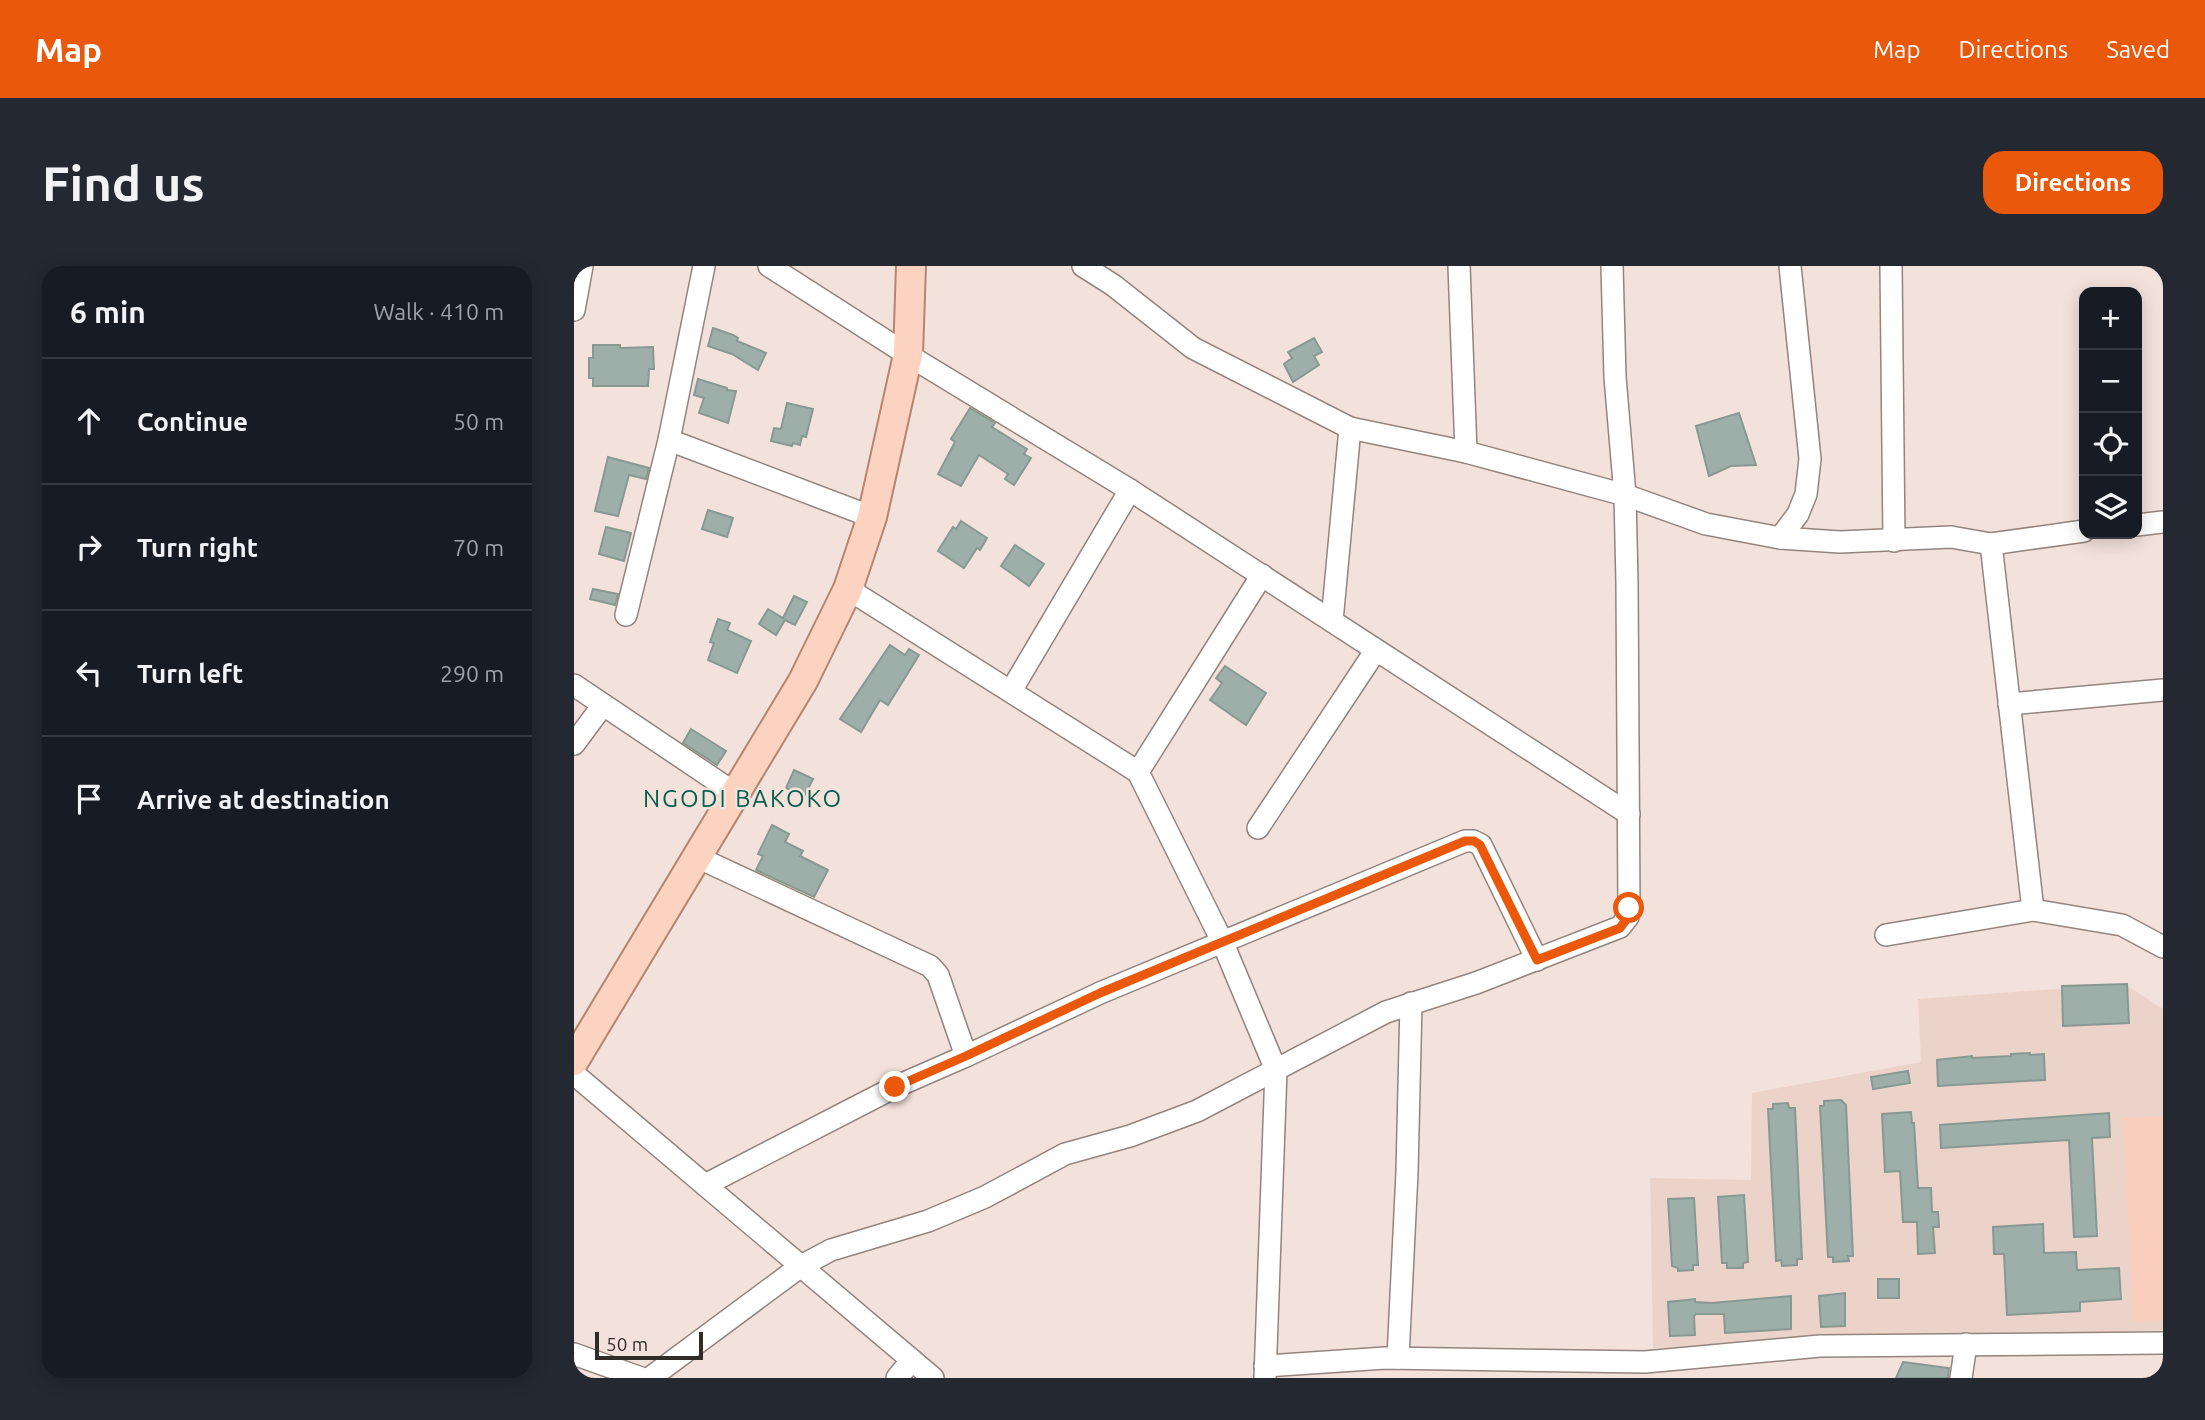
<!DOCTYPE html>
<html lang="en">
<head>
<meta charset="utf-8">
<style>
	body { margin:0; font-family:Ubuntu,sans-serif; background:#242831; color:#f1f3f6 }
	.controls { position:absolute; right:21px; top:21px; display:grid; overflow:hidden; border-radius:14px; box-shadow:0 4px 18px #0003 }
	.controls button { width:63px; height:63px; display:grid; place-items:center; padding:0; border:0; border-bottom:2px solid #363941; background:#171b24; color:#f1f3f6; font:35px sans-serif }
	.scale { position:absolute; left:21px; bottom:18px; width:108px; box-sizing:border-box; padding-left:7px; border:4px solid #322c29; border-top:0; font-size:19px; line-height:24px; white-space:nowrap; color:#322c29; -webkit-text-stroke:5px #f3e2db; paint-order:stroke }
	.stop { position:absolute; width:21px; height:21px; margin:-16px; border:5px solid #ea580c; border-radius:50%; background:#fff }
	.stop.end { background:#ea580c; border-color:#fff; box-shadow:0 2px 7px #0008 }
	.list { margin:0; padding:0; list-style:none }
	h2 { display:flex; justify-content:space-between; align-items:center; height:91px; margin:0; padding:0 28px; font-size:30px }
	h2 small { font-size:23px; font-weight:400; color:#9ea1a6 }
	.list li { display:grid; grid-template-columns:46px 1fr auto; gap:21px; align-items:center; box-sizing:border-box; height:126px; padding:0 28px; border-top:2px solid #363941 }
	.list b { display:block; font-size:26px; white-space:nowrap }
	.list em { font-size:23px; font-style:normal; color:#9ea1a6 }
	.icon { flex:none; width:38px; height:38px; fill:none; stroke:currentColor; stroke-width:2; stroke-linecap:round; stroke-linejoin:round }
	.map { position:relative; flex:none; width:1589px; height:1112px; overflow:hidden; border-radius:21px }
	header { display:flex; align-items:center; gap:42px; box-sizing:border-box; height:98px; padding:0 35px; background:#ea580c; color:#fff }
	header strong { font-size:33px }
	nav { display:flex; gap:38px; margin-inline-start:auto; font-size:24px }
	.intro { display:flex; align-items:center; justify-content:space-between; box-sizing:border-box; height:168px; padding:0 42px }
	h1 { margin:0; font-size:49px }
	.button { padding:18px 32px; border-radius:21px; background:#ea580c; color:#fff; font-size:24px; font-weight:700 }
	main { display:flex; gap:42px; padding:0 42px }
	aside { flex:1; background:#171b24; border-radius:21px; box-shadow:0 4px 18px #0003 }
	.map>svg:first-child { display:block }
</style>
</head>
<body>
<header>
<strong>Map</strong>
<nav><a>Map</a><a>Directions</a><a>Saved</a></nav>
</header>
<div class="intro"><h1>Find us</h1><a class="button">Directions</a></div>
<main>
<aside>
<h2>6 min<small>Walk · 410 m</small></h2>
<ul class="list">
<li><svg class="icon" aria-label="ahead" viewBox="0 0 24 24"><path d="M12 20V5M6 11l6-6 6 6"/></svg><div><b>Continue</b></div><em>50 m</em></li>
<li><svg class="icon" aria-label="right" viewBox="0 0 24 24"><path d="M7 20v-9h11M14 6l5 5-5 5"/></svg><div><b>Turn right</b></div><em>70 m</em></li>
<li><svg class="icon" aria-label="left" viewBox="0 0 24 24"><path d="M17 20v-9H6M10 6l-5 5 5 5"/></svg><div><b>Turn left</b></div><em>290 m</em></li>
<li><svg class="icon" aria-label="arrive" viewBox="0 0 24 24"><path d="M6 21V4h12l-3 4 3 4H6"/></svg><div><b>Arrive at destination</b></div></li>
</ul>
</aside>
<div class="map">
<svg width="1589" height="1112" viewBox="0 0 1589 1112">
	<rect width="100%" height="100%" fill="#f3e2db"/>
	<path fill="#ecd3c9" d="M 1551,718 L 1589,743 L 1589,1064 L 1079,1082 L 1076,912 L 1177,914 L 1178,827 L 1347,796 L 1344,733 Z"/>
	<path fill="#f9cebc" d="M 1589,850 L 1589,1054 L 1560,1055 L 1549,852 Z"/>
	<g fill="#9eafaa" stroke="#889994" stroke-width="2">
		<path d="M 139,62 L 159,69 L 164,72 L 163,75 L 192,87 L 184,104 L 158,88 L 134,80 Z"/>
		<path d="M 740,72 L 748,86 L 740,90 L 745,99 L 719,116 L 710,98 L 718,92 L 714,86 Z"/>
		<path d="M 19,79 L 46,79 L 46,82 L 79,81 L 80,103 L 75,103 L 74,120 L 19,120 L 19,112 L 15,112 L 15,92 L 19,92 Z"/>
		<path d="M 124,113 L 153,122 L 153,124 L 162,125 L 154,157 L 125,147 L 130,132 L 120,129 Z"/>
		<path d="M 213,137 L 239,143 L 232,171 L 228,170 L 226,179 L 219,177 L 218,180 L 197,175 L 200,162 L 207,163 Z"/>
		<path d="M 396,142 L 421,157 L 418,161 L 453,183 L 450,188 L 457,192 L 440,219 L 431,213 L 434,208 L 405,189 L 387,220 L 364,208 L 381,176 L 377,173 Z"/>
		<path d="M 1165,147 L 1182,199 L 1157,200 L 1135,210 L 1122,160 Z"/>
		<path d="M 34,191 L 75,202 L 72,213 L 55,209 L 44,250 L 21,245 Z"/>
		<path d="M 134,244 L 159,252 L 153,271 L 128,263 Z"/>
		<path d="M 387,255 L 413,272 L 406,284 L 403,282 L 390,302 L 364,285 L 379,261 L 382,263 Z"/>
		<path d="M 32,261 L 57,267 L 50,295 L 25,288 Z"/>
		<path d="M 441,279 L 470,298 L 455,320 L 427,300 Z"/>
		<path d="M 19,323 L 44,328 L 41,339 L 16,333 Z"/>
		<path d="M 220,330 L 233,336 L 221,359 L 211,354 L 202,369 L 185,358 L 194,343 L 209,352 Z"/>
		<path d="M 144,353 L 156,357 L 153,364 L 177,375 L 163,407 L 134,394 L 140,377 L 136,376 Z"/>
		<path d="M 316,379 L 331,389 L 335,383 L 345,389 L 314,439 L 306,434 L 287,466 L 266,453 Z"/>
		<path d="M 651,400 L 692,427 L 672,459 L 636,434 L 648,417 L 642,412 Z"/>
		<path d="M 117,463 L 152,485 L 143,499 L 109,477 Z"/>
		<path d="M 220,504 L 239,513 L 230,531 L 212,522 Z"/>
		<path d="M 198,559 L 215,568 L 211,576 L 229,585 L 226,590 L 254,604 L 240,631 L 182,604 L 189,590 L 184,588 Z"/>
		<path d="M 1553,718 L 1555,757 L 1489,760 L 1488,720 Z"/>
		<path d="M 1456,787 L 1456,789 L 1470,788 L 1471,814 L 1364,820 L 1363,794 L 1398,790 L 1398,792 L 1437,790 L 1437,788 Z"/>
		<path d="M 1334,805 L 1336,817 L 1299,823 L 1297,811 Z"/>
		<path d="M 1267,834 L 1272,839 L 1279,990 L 1274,990 L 1275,995 L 1259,996 L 1259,991 L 1254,991 L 1246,840 L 1250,840 L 1250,835 Z"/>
		<path d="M 1214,837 L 1215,842 L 1221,842 L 1228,993 L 1223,993 L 1223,999 L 1208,1000 L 1207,994 L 1202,995 L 1194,843 L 1199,843 L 1199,838 Z"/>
		<path d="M 1337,846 L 1338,857 L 1340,857 L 1344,922 L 1357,922 L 1358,946 L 1364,946 L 1365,961 L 1359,961 L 1361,987 L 1344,988 L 1343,956 L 1329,956 L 1326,905 L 1311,906 L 1308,848 Z"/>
		<path d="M 1535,847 L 1536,871 L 1518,872 L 1523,970 L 1500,971 L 1495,874 L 1367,882 L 1366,859 Z"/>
		<path d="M 1170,929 L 1174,996 L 1169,997 L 1169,1002 L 1153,1002 L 1153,997 L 1148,997 L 1144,931 Z"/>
		<path d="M 1120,932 L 1124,999 L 1119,999 L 1119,1004 L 1104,1005 L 1104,1002 L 1098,1000 L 1094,933 Z"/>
		<path d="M 1469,958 L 1470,987 L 1502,986 L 1503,1004 L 1545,1002 L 1547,1033 L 1506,1036 L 1506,1045 L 1433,1049 L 1430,988 L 1420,988 L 1419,961 Z"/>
		<rect x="1304" y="1013" width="21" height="19"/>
		<path d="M 1271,1027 L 1271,1060 L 1247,1061 L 1245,1030 Z"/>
		<path d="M 1217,1030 L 1217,1063 L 1151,1067 L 1150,1048 L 1122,1048 L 1120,1050 L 1121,1069 L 1096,1070 L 1094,1036 L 1121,1033 L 1121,1036 L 1138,1037 Z"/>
		<path d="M 1329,1096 L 1375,1102 L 1374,1112 L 1322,1112 Z"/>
	</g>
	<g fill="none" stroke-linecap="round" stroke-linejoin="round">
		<g stroke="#93847d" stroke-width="24">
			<g id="minor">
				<path d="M 195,0 L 334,89 L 556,224 L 1055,548"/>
				<path d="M 509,0 L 539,19 L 619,82 L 776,162 L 892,186 L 1051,229 L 1132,258 L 1206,272 L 1266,276 L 1377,271 L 1417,278 L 1510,265"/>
				<path d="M 885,0 L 892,186"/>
				<path d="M 1317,0 L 1320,275"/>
				<path d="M 0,44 L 8,0"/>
				<path d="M 95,174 L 298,251"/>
				<path d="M 1563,259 L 1589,256"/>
				<path d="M 1206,272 L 1224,248 L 1232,228 L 1236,193 L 1216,0"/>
				<path d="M 1417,278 L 1459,644"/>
				<path d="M 688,309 L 564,506 L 648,675 L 702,804 L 691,1112"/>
				<path d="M 274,323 L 564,506"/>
				<path d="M 52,349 L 95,174 L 130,0"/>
				<path d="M 758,355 L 776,162"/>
				<path d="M 0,419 L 162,528"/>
				<path d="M 437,425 L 556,224"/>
				<path d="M 1435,438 L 1589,424"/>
				<path d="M 0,478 L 29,439"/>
				<path d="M 684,562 L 802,384"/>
				<path d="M 123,591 L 356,700 L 364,709 L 392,790"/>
				<path d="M 1312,669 L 1459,644 L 1548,659 L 1589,681"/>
				<path d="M 0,808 L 359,1112"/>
				<path d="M 131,919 L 321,821 L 392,790 L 526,727 L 891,575 L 899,575 L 907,579 L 963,694"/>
				<path d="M 0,1088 L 67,1112"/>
				<path d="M 824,1092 L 833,906 L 837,737"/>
				<path d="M 691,1100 L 811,1092 L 1071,1096 L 1246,1080 L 1589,1077"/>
				<path d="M 76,1112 L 227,1000 L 257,984 L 354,955 L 411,931 L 491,888 L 556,870 L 623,845 L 812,746 L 902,717 L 1046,661 L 1054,651 L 1055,642 L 1053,317 L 1051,229 L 1041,111 L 1038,0"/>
				<path d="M 323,1112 L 338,1094"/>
				<path d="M 1387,1112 L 1392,1078"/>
			</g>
		</g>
		<g stroke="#b48570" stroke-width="32">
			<path id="major" d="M 0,795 L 229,415 L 274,323 L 298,251 L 334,89 L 337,0"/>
		</g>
		<use href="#minor" stroke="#fff" stroke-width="21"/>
		<use href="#major" stroke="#fcd3c0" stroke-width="28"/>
	</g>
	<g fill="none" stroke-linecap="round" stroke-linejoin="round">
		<path stroke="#ea580c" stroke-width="9" d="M 321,821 L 392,790 L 526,727 L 891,575 L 900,575 L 906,579 L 963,694 L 1046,662 L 1054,651 L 1055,642"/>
	</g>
	<g text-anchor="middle" stroke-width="5" stroke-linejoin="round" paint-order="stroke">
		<g font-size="24" letter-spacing="2" fill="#065f4e" stroke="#f3e2db">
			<text x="169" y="541">NGODI BAKOKO</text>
		</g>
	</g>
</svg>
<div class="controls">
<button>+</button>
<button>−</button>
<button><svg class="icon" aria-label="locate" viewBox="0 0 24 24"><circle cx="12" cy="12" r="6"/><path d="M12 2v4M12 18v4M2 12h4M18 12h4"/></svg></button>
<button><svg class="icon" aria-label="layers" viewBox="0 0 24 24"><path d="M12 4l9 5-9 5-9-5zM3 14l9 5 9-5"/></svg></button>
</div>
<div class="scale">50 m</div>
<div class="stop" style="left:1055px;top:642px"></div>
<div class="stop end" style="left:321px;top:821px"></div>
</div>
</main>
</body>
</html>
